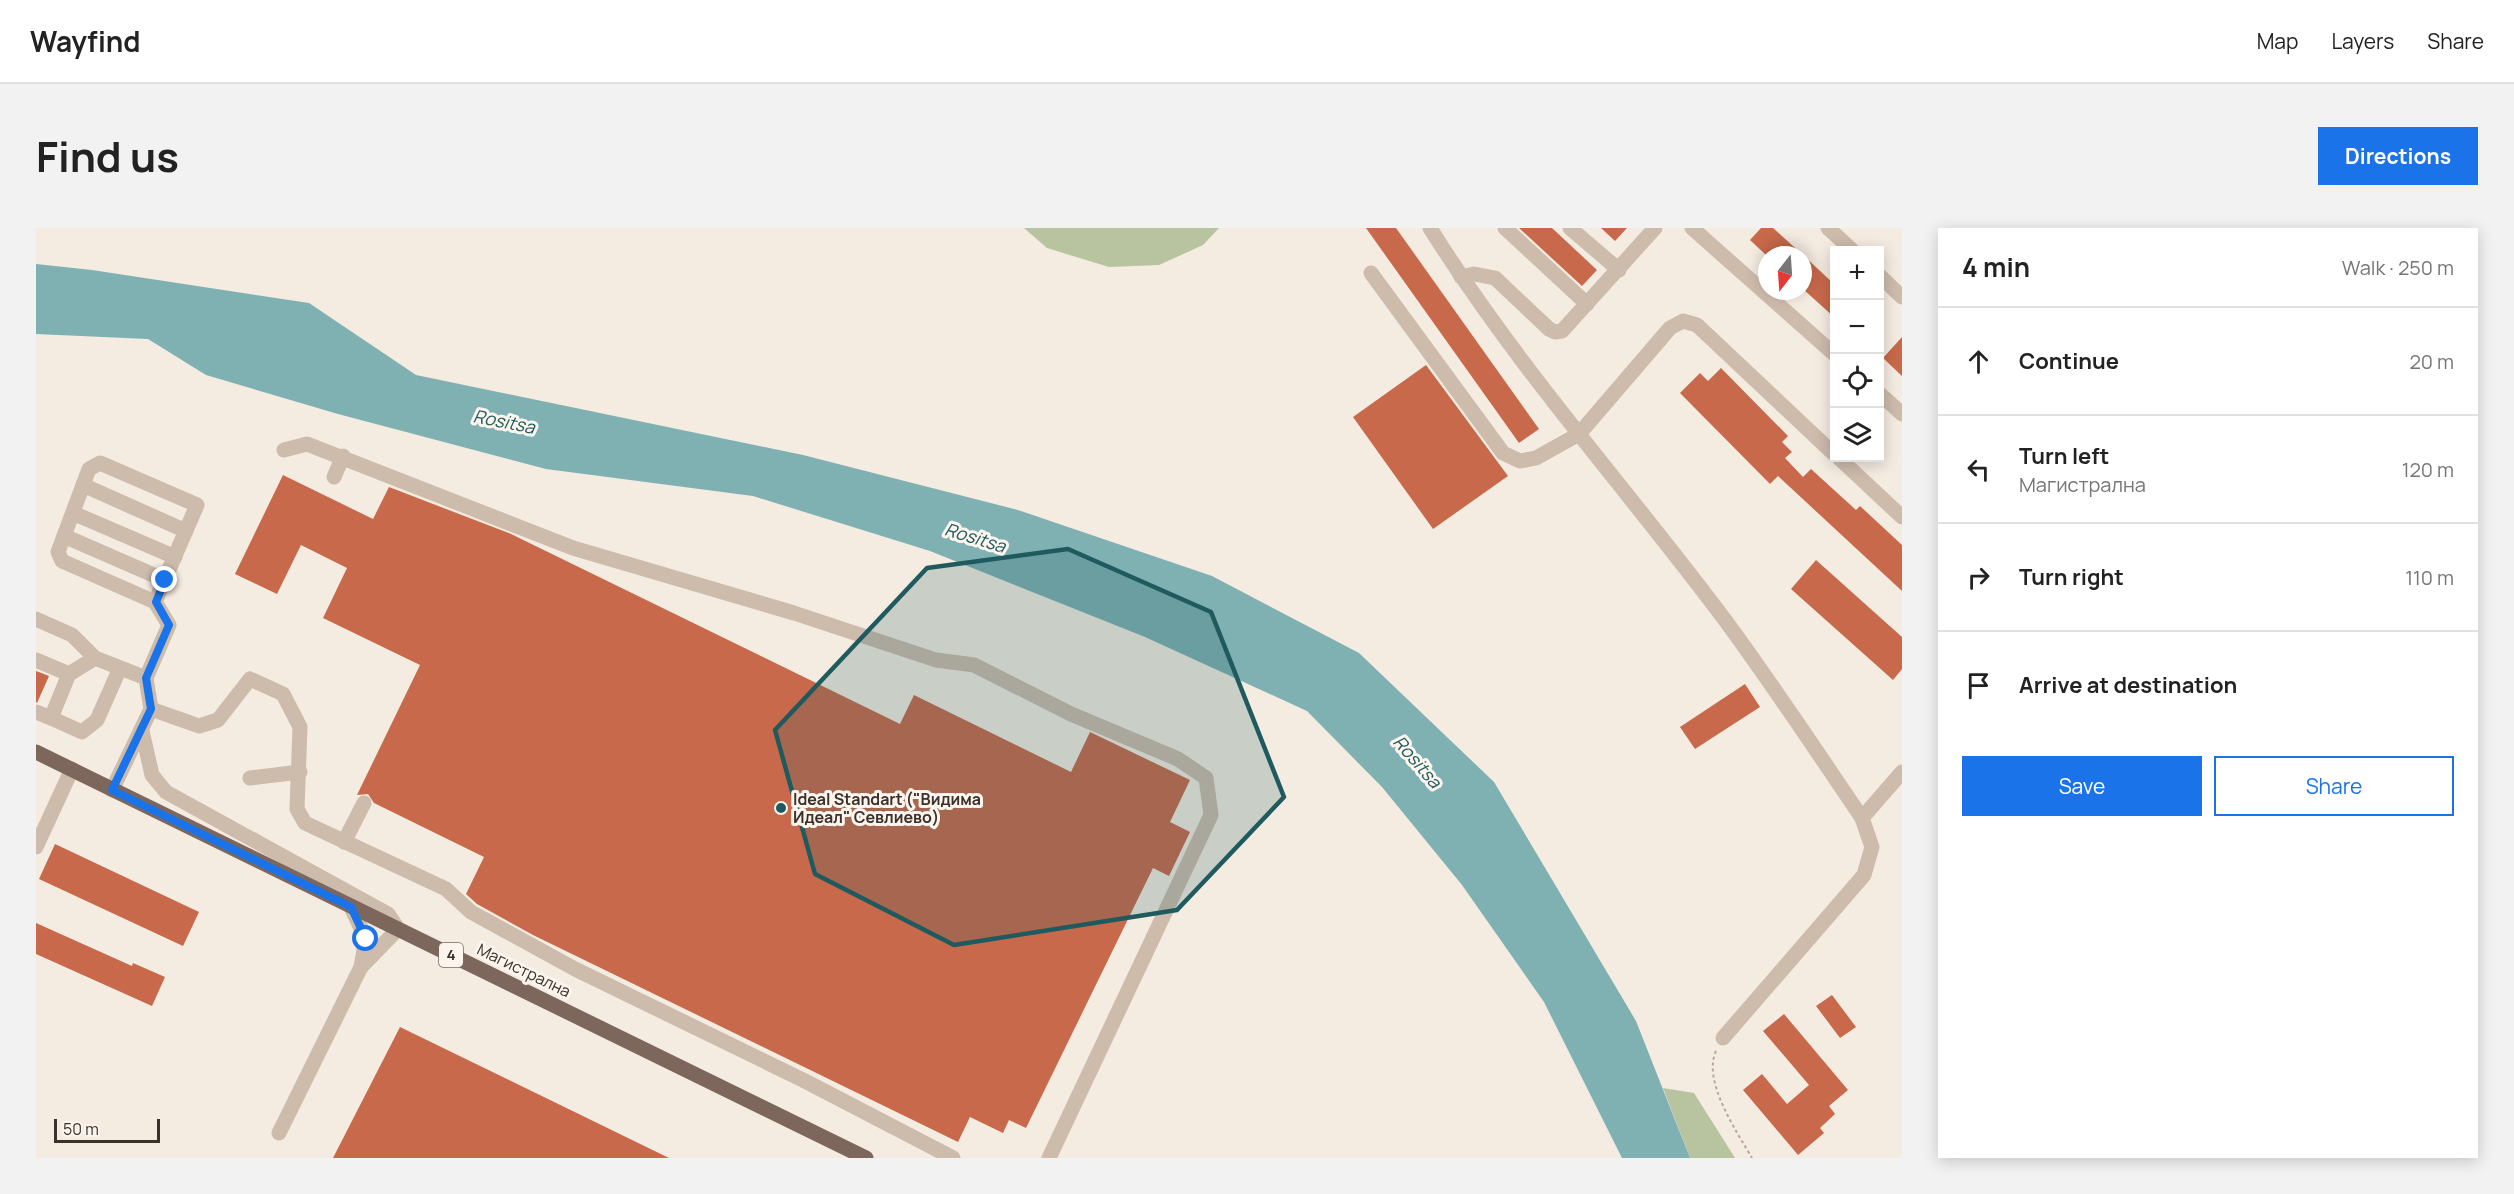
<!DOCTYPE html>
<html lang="en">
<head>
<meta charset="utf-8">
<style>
	body { margin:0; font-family:Manrope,sans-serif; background:#f2f2f2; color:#222 }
	.controls { position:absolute; right:18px; top:18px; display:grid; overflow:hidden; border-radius:0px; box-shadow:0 3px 15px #0003 }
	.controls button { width:54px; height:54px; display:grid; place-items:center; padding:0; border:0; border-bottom:2px solid #e0e0e0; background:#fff; color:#222; font:30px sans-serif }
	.compass { position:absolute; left:1722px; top:18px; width:54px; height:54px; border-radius:50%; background:#fff; box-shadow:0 3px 15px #0003; rotate:197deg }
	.scale { position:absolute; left:18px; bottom:15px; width:106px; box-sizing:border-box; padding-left:6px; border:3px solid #3b302b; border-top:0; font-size:16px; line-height:21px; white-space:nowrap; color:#3b302b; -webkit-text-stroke:4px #fbf5ee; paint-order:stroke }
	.stop { position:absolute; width:18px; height:18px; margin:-14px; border:4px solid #1a73e8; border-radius:50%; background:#fff }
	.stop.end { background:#1a73e8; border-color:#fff; box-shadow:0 2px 6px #0008 }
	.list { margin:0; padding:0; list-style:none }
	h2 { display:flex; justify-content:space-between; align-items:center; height:78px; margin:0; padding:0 24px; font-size:26px }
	h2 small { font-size:20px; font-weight:400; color:#767676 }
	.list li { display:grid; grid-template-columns:39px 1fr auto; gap:18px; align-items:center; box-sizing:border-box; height:108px; padding:0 24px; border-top:2px solid #e0e0e0 }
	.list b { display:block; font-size:22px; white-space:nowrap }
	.list p { margin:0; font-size:20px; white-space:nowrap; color:#767676 }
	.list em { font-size:20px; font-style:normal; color:#767676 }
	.actions { display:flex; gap:12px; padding:18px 24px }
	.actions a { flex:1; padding:14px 0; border:2px solid #1a73e8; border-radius:0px; text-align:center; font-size:21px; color:#1a73e8 }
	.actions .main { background:#1a73e8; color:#fff }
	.icon { flex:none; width:33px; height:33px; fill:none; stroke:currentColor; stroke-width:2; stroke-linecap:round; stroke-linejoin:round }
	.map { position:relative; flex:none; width:1866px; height:930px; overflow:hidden; border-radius:0px }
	header { display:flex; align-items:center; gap:36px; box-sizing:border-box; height:84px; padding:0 30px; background:#fff; border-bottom:2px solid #e0e0e0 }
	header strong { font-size:28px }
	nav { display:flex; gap:33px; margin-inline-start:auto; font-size:21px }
	.intro { display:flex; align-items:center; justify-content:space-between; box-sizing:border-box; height:144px; padding:0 36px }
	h1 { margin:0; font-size:42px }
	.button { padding:15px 27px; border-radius:0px; background:#1a73e8; color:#fff; font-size:21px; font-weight:700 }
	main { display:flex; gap:36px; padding:0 36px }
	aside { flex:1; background:#fff; border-radius:0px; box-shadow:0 3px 15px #0003 }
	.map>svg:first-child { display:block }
</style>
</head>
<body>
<header>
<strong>Wayfind</strong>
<nav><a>Map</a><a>Layers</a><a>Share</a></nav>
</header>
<div class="intro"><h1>Find us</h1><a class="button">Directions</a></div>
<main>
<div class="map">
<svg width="1866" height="930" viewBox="0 0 1866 930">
	<rect width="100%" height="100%" fill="#f4ebe1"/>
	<g fill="#b8c4a0">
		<path d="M 988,0 L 1183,0 L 1167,17 L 1123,37 L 1073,39 L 1011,20 Z"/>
		<path d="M 1627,860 L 1658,865 L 1699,930 L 1654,930 Z"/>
	</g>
	<path fill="#7fb0b2" d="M 0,36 L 56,42 L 273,75 L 380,147 L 767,227 L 982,282 L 1176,348 L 1323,425 L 1458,554 L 1600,793 L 1654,930 L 1586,930 L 1508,774 L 1426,657 L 1346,559 L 1271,483 L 1109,409 L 894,323 L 717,268 L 510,241 L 302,186 L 170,147 L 112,111 L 0,106 Z"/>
	<g fill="#c8694b">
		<path d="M 1330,0 L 1360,0 L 1503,201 L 1483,215 Z"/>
		<path d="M 1483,0 L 1516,0 L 1561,42 L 1546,58 Z"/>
		<path d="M 1565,0 L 1591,0 L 1579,13 Z"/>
		<path d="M 1725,0 L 1737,0 L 1767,27 L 1730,27 L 1714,12 Z"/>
		<path d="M 1767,27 L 1798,56 L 1798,89 L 1767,61 Z"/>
		<path d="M 1866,109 L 1866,148 L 1847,130 Z"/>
		<path d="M 1390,137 L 1472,248 L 1397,301 L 1317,189 Z"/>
		<path d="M 1685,140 L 1752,208 L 1746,214 L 1756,224 L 1749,230 L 1767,249 L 1775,241 L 1820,282 L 1824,278 L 1866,317 L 1866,363 L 1742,248 L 1734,256 L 1644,165 L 1664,145 L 1672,153 Z"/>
		<path d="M 247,247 L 337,291 L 353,259 L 475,306 L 864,496 L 878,467 L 1035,544 L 1054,504 L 1154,552 L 1134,594 L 1154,604 L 1133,648 L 1117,640 L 990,900 L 973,892 L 967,905 L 934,889 L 922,914 L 497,707 L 441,676 L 430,666 L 448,629 L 338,575 L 332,566 L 321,567 L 384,437 L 287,390 L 311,340 L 265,317 L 241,366 L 199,346 Z"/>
		<path d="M 1780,332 L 1866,409 L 1866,441 L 1857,452 L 1755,361 Z"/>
		<path d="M 0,443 L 13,448 L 1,475 L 0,474 Z"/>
		<path d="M 1709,456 L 1724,479 L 1659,521 L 1644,499 Z"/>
		<path d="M 19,616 L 163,684 L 147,718 L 3,651 Z"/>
		<path d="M 0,695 L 96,738 L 97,735 L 129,749 L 116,778 L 0,726 Z"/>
		<path d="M 1796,767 L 1820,799 L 1804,810 L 1780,778 Z"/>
		<path d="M 1748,786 L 1812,862 L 1793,878 L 1799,886 L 1784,900 L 1788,905 L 1762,927 L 1707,862 L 1726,846 L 1751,876 L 1773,857 L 1727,803 Z"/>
		<path d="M 364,799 L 633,930 L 297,930 Z"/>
	</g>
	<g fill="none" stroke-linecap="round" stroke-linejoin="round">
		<path stroke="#b9a596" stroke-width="2" stroke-dasharray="3 3" stroke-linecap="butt" d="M 1680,823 C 1666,853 1701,904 1716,930"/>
		<g stroke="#cdbbac" stroke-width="15">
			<path d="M 1394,0 C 1481,139 1591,261 1689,392 C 1737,457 1781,524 1826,590"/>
			<path d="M 1469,0 L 1551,76"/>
			<path d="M 1534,0 L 1583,42"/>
			<path d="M 1656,0 L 1798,126"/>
			<path d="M 1792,0 L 1816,22"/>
			<path d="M 1335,45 L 1467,225 L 1484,233 L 1500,230 L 1543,206 L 1634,100 L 1647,93 L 1661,97 L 1798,226"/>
			<path d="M 1844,48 L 1866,69"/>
			<path d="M 1425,49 L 1438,46 L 1459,50 L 1513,101 L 1519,104 L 1526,103 L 1619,0"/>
			<path d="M 1844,166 L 1866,186"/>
			<path d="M 248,222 L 271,216 L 537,320 L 758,385 L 900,432 L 938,437 L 1035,486 L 1142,531 L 1170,550 L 1175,587 L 1013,930"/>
			<path d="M 1803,230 L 1866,289"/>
			<path d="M 298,249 L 307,228"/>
			<path d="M 47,257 L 150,303"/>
			<path d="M 37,285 L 139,329"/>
			<path d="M 28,308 L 129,352"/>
			<path d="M 0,391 L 36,407 L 59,430 L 110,450"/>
			<path d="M 59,430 L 33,446 L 15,490 L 46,504 L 61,492 L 84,440"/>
			<path d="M 0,432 L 33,446"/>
			<path d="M 115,481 L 163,498 L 182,492 L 214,451 L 247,466 L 264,499 L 261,581 L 269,595 L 410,661 L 435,684 L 539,741 L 767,852 L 917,930"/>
			<path d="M 0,484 L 15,490"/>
			<path d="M 106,503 L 116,547 L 130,564 L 352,686 L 362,701 L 325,739"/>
			<path d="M 214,550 L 264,544"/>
			<path d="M 76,562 L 115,481 L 110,450 L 133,397 L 119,374 L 26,333 L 22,324 L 53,241 L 64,235 L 161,277 L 119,374"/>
			<path d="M 308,614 L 328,575"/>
			<path d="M 0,619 L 36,541"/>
			<path d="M 1687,810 L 1828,647 L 1836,619 L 1826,590 L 1866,544"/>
			<path d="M 243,905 L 325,739 L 330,711 L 315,679"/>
		</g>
		<path stroke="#7d675c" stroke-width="15" d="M 0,524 L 830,930"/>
	</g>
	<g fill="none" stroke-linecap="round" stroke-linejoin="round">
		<path stroke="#1a73e8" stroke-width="8" d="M 129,352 L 120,374 L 133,397 L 110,450 L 115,481 L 76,562 L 315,679 L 330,711"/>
	</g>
	<path fill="#1f5a5e" fill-opacity="0.2" stroke="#1f5a5e" stroke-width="4.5" stroke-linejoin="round" d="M 1032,321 L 1175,384 L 1248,569 L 1141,682 L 918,717 L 779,646 L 739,502 L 891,340 Z"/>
	<circle fill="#1f5a5e" stroke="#fbf5ee" stroke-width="2" cx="745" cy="580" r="6"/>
	<g text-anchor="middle" stroke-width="6" stroke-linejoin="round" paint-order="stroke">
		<rect fill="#fbf5ee" stroke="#756b66" stroke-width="1.5" x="403" y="715" width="24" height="24" rx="4.5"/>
		<g font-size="15" font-weight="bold" fill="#3b302b">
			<text x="415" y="732">4</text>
		</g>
		<g font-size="16" font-weight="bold" fill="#3b302b" stroke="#fbf5ee" text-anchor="start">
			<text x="757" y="577">Ideal Standart ("Видима<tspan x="757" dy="18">Идеал" Севлиево)</tspan></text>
		</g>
		<g font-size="16" fill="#3b302b" stroke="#fbf5ee">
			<text transform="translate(488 742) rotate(26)" y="6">Магистрална</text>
		</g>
		<g font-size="18" font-style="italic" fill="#1f5a5e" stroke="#fbf5ee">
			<text transform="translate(468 194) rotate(11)" y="6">Rositsa</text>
			<text transform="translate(939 310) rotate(17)" y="6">Rositsa</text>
			<text transform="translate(1381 534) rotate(49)" y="6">Rositsa</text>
		</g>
	</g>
</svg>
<div class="controls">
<button>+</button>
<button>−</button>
<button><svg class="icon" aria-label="locate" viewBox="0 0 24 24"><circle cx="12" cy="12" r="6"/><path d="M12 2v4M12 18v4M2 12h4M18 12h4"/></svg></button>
<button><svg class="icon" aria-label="layers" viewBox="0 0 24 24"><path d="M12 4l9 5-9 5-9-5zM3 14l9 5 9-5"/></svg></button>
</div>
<svg class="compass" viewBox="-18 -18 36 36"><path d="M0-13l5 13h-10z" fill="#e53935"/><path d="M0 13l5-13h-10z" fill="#767676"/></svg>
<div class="scale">50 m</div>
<div class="stop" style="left:330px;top:711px"></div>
<div class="stop end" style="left:129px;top:352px"></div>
</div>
<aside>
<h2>4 min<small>Walk · 250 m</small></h2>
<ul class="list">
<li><svg class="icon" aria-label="ahead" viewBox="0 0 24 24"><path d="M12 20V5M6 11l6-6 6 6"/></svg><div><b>Continue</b></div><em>20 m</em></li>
<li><svg class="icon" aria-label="left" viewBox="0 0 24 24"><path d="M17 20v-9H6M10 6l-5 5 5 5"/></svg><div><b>Turn left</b><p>Магистрална</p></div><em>120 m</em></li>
<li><svg class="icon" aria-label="right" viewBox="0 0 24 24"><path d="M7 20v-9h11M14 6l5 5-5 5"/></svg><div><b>Turn right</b></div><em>110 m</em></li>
<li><svg class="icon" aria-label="arrive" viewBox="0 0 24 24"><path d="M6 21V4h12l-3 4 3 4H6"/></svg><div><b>Arrive at destination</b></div></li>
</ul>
<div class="actions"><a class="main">Save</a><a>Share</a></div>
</aside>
</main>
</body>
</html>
